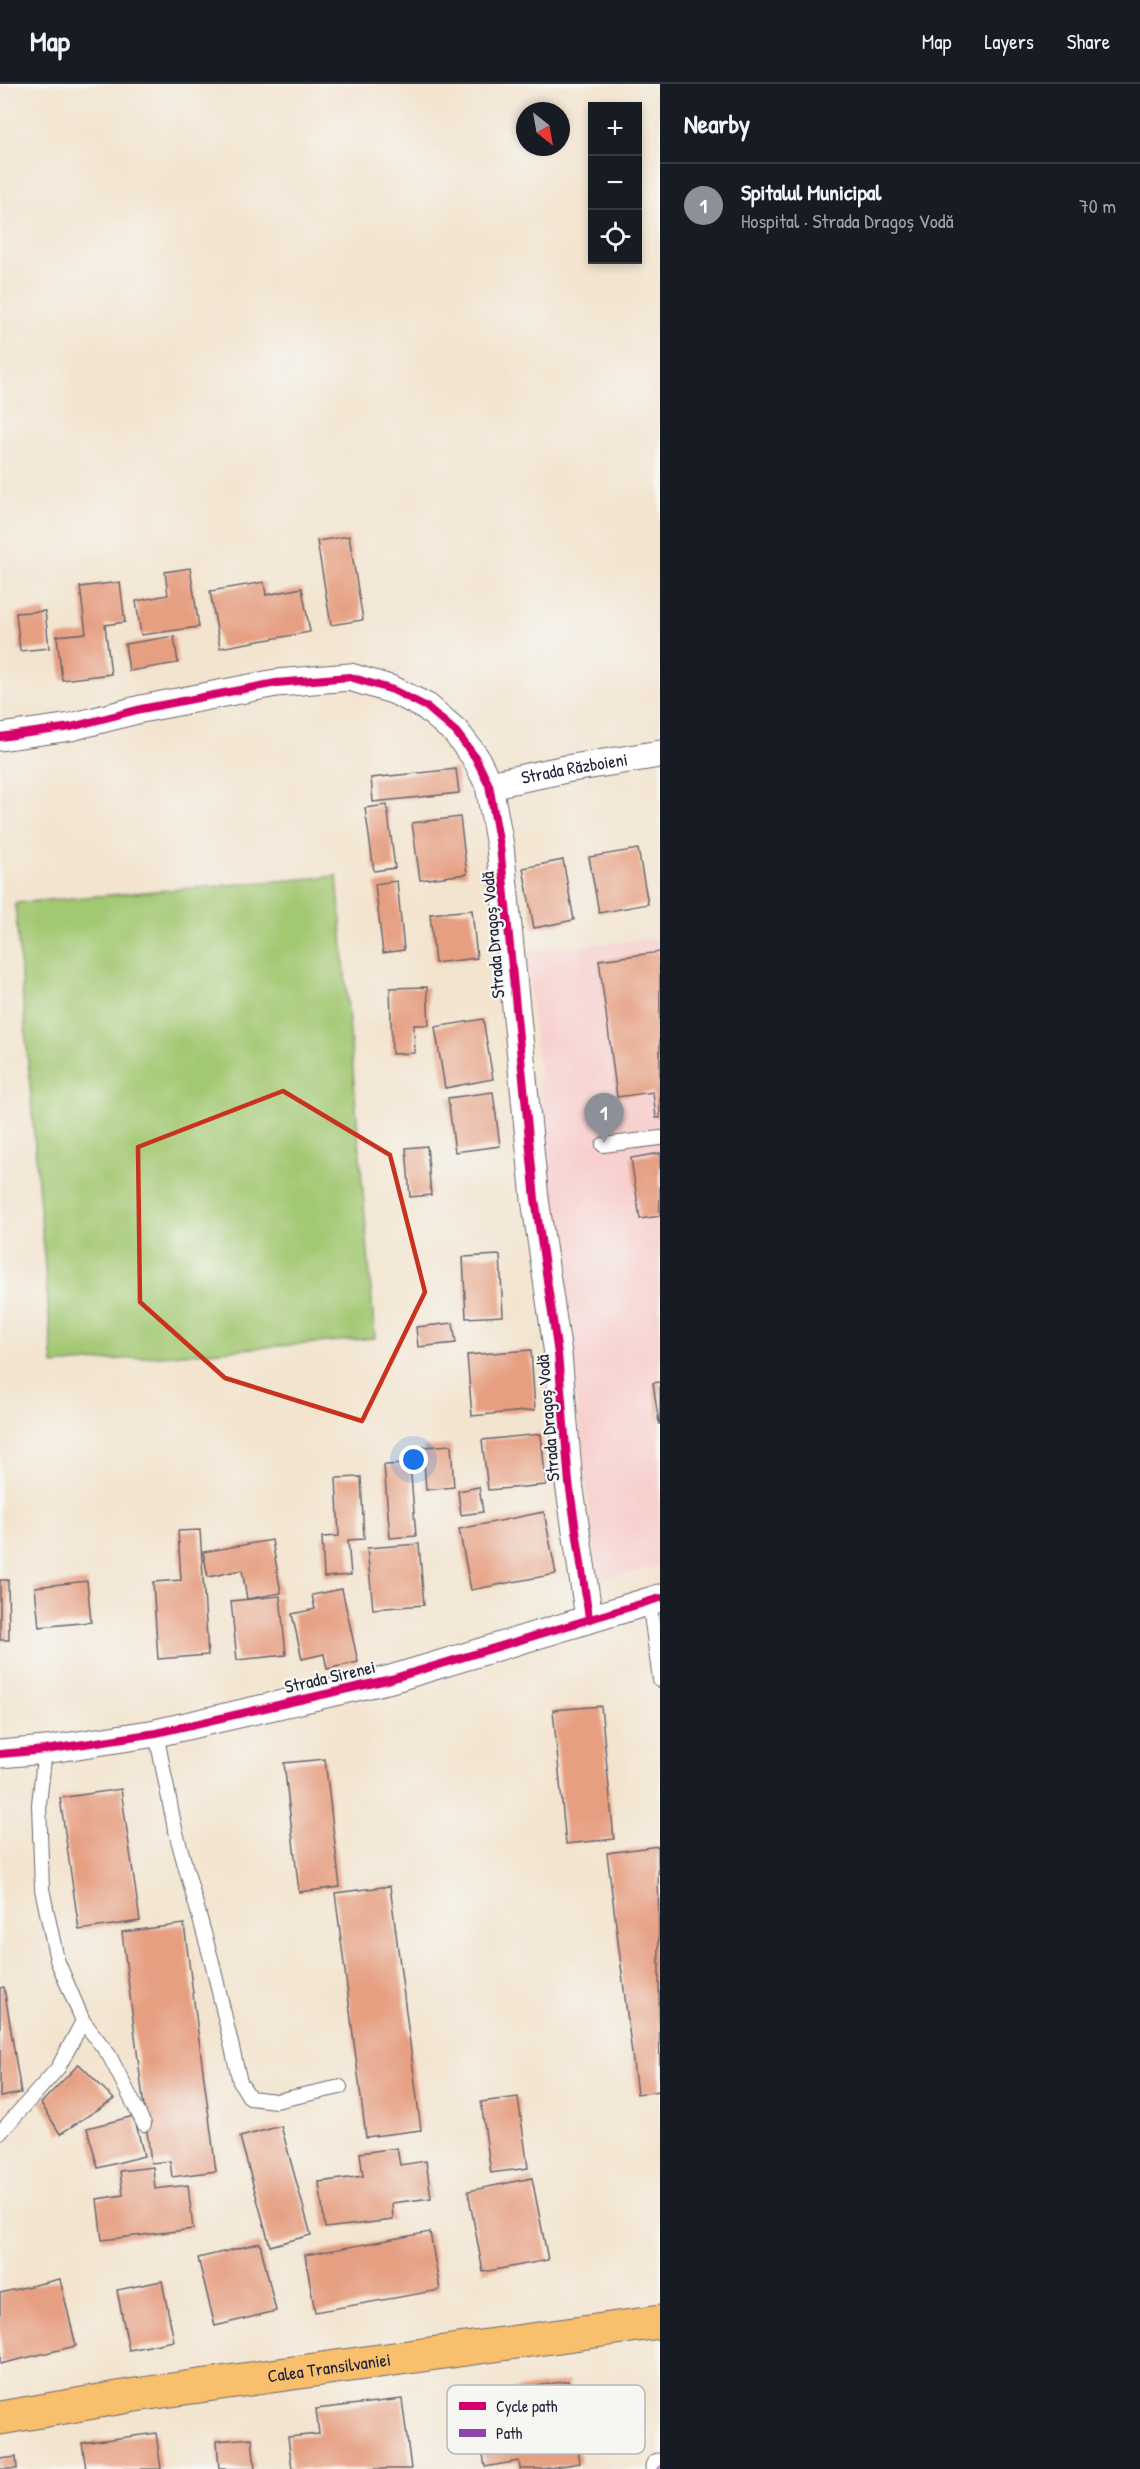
<!DOCTYPE html>
<html lang="en">
<head>
<meta charset="utf-8">
<style>
	body { margin:0; font-family:"Patrick Hand",sans-serif; background:#242831; color:#f1f3f6 }
	.controls { position:absolute; right:18px; top:18px; display:grid; overflow:hidden; border-radius:0px; box-shadow:0 3px 9px #0003 }
	.controls button { width:54px; height:54px; display:grid; place-items:center; padding:0; border:0; border-bottom:2px solid #363941; background:#171b24; color:#f1f3f6; font:30px sans-serif }
	.compass { position:absolute; left:516px; top:18px; width:54px; height:54px; border-radius:50%; background:#171b24; box-shadow:0 3px 9px #0003; rotate:149deg }
	.you { position:absolute; left:414px; top:1376px; width:21px; height:21px; margin:-15px; border:4px solid #fff; border-radius:50%; background:#1a73e8; box-shadow:0 0 0 9px #1a73e833 }
	.badge { display:grid; place-items:center; width:39px; height:39px; border-radius:50%; background:#8c9099; color:#fff; font-size:20px; font-weight:700 }
	.pin { position:absolute; translate:-50% -50px; filter:drop-shadow(0 2px 3px #0008) }
	.pin::after { content:''; position:absolute; top:32px; width:21px; height:18px; background:inherit; clip-path:polygon(0 0,100% 0,50% 100%) }
	.list { margin:0; padding:0; list-style:none }
	h2 { display:flex; justify-content:space-between; align-items:center; height:78px; margin:0; padding:0 24px; font-size:26px }
	h2 small { font-size:20px; font-weight:400; color:#9ea1a6 }
	.list li { display:grid; grid-template-columns:39px 1fr auto; gap:18px; align-items:center; box-sizing:border-box; height:84px; padding:0 24px; border-top:2px solid #363941 }
	.list b { display:block; font-size:22px; white-space:nowrap }
	.list p { margin:0; font-size:20px; white-space:nowrap; color:#9ea1a6 }
	.list em { font-size:20px; font-style:normal; color:#9ea1a6 }
	.icon { flex:none; width:33px; height:33px; fill:none; stroke:currentColor; stroke-width:2; stroke-linecap:round; stroke-linejoin:round }
	.map { position:relative; flex:none; width:660px; height:2385px; overflow:hidden }
	header { display:flex; align-items:center; gap:36px; box-sizing:border-box; height:84px; padding:0 30px; background:#171b24; border-bottom:2px solid #363941 }
	header strong { font-size:28px }
	nav { display:flex; gap:33px; margin-inline-start:auto; font-size:21px }
	main { display:flex }
	aside { flex:1; background:#171b24 }
	.map>svg:first-child { display:block }
</style>
</head>
<body>
<header>
<strong>Map</strong>
<nav><a>Map</a><a>Layers</a><a>Share</a></nav>
</header>
<main>
<div class="map">
<svg width="660" height="2385" viewBox="0 0 660 2385">
	<rect width="100%" height="100%" fill="#f6f6f2"/>
	<filter id="ink" filterUnits="userSpaceOnUse"><feTurbulence type="fractalNoise" baseFrequency=".0167" numOctaves="2"/><feDisplacementMap in="SourceGraphic" scale="12" xChannelSelector="R" yChannelSelector="G"/><feConvolveMatrix kernelMatrix="1 2 1 2 8 2 1 2 1" color-interpolation-filters="sRGB"/></filter>
	<filter id="wash" filterUnits="userSpaceOnUse"><feTurbulence type="fractalNoise" baseFrequency=".008" numOctaves="4" result="noise"/><feDisplacementMap in="SourceGraphic" scale="24" xChannelSelector="R" yChannelSelector="G"/><feGaussianBlur stdDeviation="1.35" result="paint"/><feColorMatrix in="noise" values="0 0 0 0 0 0 0 0 0 0 0 0 0 0 0 0 0 1.4 0 .05"/><feComposite in="paint" operator="in"/></filter>
	<g filter="url(#wash)">
		<rect width="100%" height="100%" fill="#f3e4cf"/>
		<path fill="#f7d0ce" d="M 660,854 L 660,1482 L 597,1496 L 525,867 Z"/>
		<path fill="#a3c872" stroke="#627556" stroke-width="1.5" d="M 337,792 L 375,1254 L 53,1281 L 15,819 Z"/>
		<g id="blocks">
			<g fill="#e69f81">
				<path d="M 349,452 L 363,536 L 331,541 L 317,457 Z"/>
				<path d="M 190,484 L 199,543 L 141,551 L 136,517 L 168,511 L 165,488 Z"/>
				<path d="M 120,498 L 125,538 L 105,541 L 111,590 L 62,596 L 57,552 L 86,549 L 80,503 Z"/>
				<path d="M 264,498 L 266,511 L 302,504 L 310,548 L 220,564 L 210,507 Z"/>
				<path d="M 45,527 L 49,564 L 20,567 L 16,529 Z"/>
				<path d="M 174,552 L 178,579 L 129,587 L 125,560 Z"/>
				<path d="M 456,685 L 459,709 L 373,718 L 371,694 Z"/>
				<path d="M 387,721 L 395,784 L 374,787 L 365,724 Z"/>
				<path d="M 460,733 L 467,790 L 420,796 L 412,739 Z"/>
				<path d="M 638,765 L 648,820 L 599,829 L 589,773 Z"/>
				<path d="M 563,776 L 574,836 L 534,844 L 523,784 Z"/>
				<path d="M 397,797 L 404,866 L 383,869 L 375,800 Z"/>
				<path d="M 472,826 L 477,874 L 435,879 L 430,830 Z"/>
				<path d="M 660,868 L 660,1034 L 656,1034 L 653,1008 L 617,1013 L 599,876 Z"/>
				<path d="M 427,903 L 429,941 L 414,941 L 415,969 L 392,970 L 390,904 Z"/>
				<path d="M 483,935 L 493,995 L 445,1004 L 435,943 Z"/>
				<path d="M 493,1008 L 500,1062 L 455,1068 L 448,1014 Z"/>
				<path d="M 427,1062 L 431,1111 L 410,1113 L 406,1064 Z"/>
				<path d="M 660,1069 L 660,1132 L 640,1135 L 631,1074 Z"/>
				<path d="M 500,1171 L 503,1232 L 466,1234 L 463,1173 Z"/>
				<path d="M 453,1239 L 456,1259 L 418,1263 L 416,1243 Z"/>
				<path d="M 531,1266 L 535,1326 L 472,1332 L 467,1271 Z"/>
				<path d="M 660,1298 L 660,1340 L 659,1340 L 653,1299 Z"/>
				<path d="M 541,1350 L 546,1401 L 488,1406 L 482,1356 Z"/>
				<path d="M 451,1361 L 454,1403 L 426,1406 L 423,1363 Z"/>
				<path d="M 410,1380 L 416,1452 L 390,1454 L 384,1381 Z"/>
				<path d="M 361,1393 L 364,1455 L 348,1456 L 351,1491 L 324,1493 L 322,1453 L 339,1452 L 336,1394 Z"/>
				<path d="M 479,1403 L 483,1428 L 461,1431 L 458,1407 Z"/>
				<path d="M 544,1428 L 556,1490 L 471,1506 L 459,1445 Z"/>
				<path d="M 200,1446 L 208,1571 L 158,1575 L 153,1498 L 181,1496 L 178,1447 Z"/>
				<path d="M 272,1456 L 281,1509 L 247,1515 L 242,1486 L 208,1493 L 203,1468 Z"/>
				<path d="M 419,1460 L 424,1521 L 373,1525 L 367,1464 Z"/>
				<path d="M 0,1496 L 8,1496 L 9,1556 L 0,1556 Z"/>
				<path d="M 87,1497 L 91,1538 L 39,1543 L 35,1503 Z"/>
				<path d="M 342,1505 L 358,1578 L 327,1585 L 324,1570 L 302,1575 L 292,1530 L 315,1525 L 312,1511 Z"/>
				<path d="M 280,1512 L 286,1571 L 237,1576 L 231,1517 Z"/>
				<path d="M 601,1622 L 614,1755 L 566,1760 L 553,1626 Z"/>
				<path d="M 325,1675 L 340,1803 L 299,1808 L 284,1679 Z"/>
				<path d="M 121,1705 L 140,1837 L 79,1846 L 60,1714 Z"/>
				<path d="M 658,1762 L 660,2007 L 637,2010 L 607,1769 Z"/>
				<path d="M 390,1802 L 421,2046 L 366,2053 L 335,1809 Z"/>
				<path d="M 184,1840 L 216,2087 L 172,2093 L 170,2077 L 151,2079 L 122,1848 Z"/>
				<path d="M 4,1903 L 21,2009 L 0,2013 L 0,1904 Z"/>
				<path d="M 79,1980 L 114,2015 L 60,2050 L 41,2019 Z"/>
				<path d="M 518,2013 L 528,2084 L 491,2089 L 481,2018 Z"/>
				<path d="M 134,2032 L 144,2072 L 98,2084 L 87,2044 Z"/>
				<path d="M 281,2042 L 311,2151 L 270,2162 L 240,2053 Z"/>
				<path d="M 397,2064 L 400,2081 L 426,2077 L 431,2114 L 392,2119 L 393,2136 L 325,2144 L 319,2098 L 363,2092 L 360,2069 Z"/>
				<path d="M 153,2083 L 155,2105 L 188,2101 L 193,2145 L 102,2156 L 97,2115 L 123,2111 L 120,2087 Z"/>
				<path d="M 532,2094 L 548,2176 L 483,2188 L 468,2107 Z"/>
				<path d="M 430,2148 L 440,2206 L 315,2228 L 305,2171 Z"/>
				<path d="M 260,2159 L 276,2227 L 215,2242 L 198,2174 Z"/>
				<path d="M 60,2195 L 76,2262 L 0,2280 L 0,2209 Z"/>
				<path d="M 162,2197 L 174,2257 L 129,2266 L 117,2206 Z"/>
				<path d="M 568,2297 L 580,2379 L 542,2385 L 520,2385 L 519,2377 L 485,2383 L 474,2312 Z"/>
				<path d="M 402,2315 L 411,2385 L 292,2385 L 288,2353 L 319,2350 L 316,2325 Z"/>
				<path d="M 156,2349 L 161,2385 L 86,2385 L 82,2359 Z"/>
				<path d="M 252,2354 L 255,2385 L 219,2385 L 217,2357 Z"/>
				<path d="M 16,2373 L 17,2385 L 0,2385 L 0,2375 Z"/>
			</g>
		</g>
	</g>
	<g filter="url(#ink)">
		<use href="#blocks" fill-opacity="0" stroke="#6b666f" stroke-width="1.5"/>
		<g fill="none" stroke-linecap="round" stroke-linejoin="round">
			<g stroke="#6b666f" stroke-width="16">
				<g id="lane">
					<path d="M 603,1061 L 660,1054"/>
					<path d="M 649,1516 L 660,1596"/>
					<path d="M 156,1649 L 175,1745 L 212,1878 L 240,1998 L 250,2014 L 276,2017 L 340,2003"/>
					<path d="M 45,1666 L 39,1720 L 42,1805 L 57,1876 L 83,1937 L 109,1971 L 144,2040"/>
					<path d="M 0,2049 L 58,1984 L 83,1937"/>
				</g>
			</g>
			<g stroke="#6b666f" stroke-width="29">
				<g id="street">
					<path d="M 0,653 L 71,643 L 141,625 L 276,599 L 350,593 L 393,606 L 427,623 L 456,648 L 475,673 L 489,701 L 500,762 L 535,1115 L 558,1270 L 569,1399 L 589,1534"/>
					<path id="s1" d="M 489,701 L 566,685 L 660,670"/>
					<path d="M 0,1670 L 45,1666 L 156,1649 L 391,1595 L 660,1514"/>
					<path d="M 659,2383 L 660,2384"/>
				</g>
			</g>
			<g stroke="#6b666f" stroke-width="35">
				<g id="highway">
					<path id="s2" d="M 0,2334 L 135,2311 L 660,2238"/>
				</g>
			</g>
			<use href="#lane" stroke="#fff" stroke-width="14"/>
			<use href="#street" stroke="#fff" stroke-width="27"/>
			<use href="#highway" stroke="#f8bf6c" stroke-width="33"/>
			<path stroke="#8e44ad" stroke-width="6" stroke-dasharray="12 6" stroke-linecap="butt" d="M 659,2383 L 660,2384"/>
			<g stroke="#f6f6f2" stroke-width="11">
				<g id="cycleway">
					<path d="M 0,653 L 71,643 L 141,625 L 276,599 L 350,593 L 393,606 L 427,623 L 456,648 L 475,673 L 489,701 L 500,762 L 535,1115 L 558,1270 L 569,1399 L 589,1534"/>
					<path d="M 0,1670 L 45,1666 L 156,1649 L 391,1595 L 660,1514"/>
				</g>
			</g>
			<use href="#cycleway" stroke="#d6006c" stroke-width="8"/>
		</g>
	</g>
	<path fill="none" stroke="#c8321e" stroke-width="4.5" stroke-linejoin="round" d="M 283,1007 L 390,1071 L 425,1208 L 362,1337 L 225,1294 L 140,1218 L 138,1063 Z"/>
	<g text-anchor="middle" stroke-width="4.5" stroke-linejoin="round" paint-order="stroke">
		<g font-size="18" fill="#22223b" stroke="#f6f6f2">
			<text dy="6" stroke="none"><textPath href="#s1" startOffset="87">Strada Războieni</textPath></text>
			<text transform="translate(493 851) rotate(-95)" y="6">Strada Dragoș Vodă</text>
			<text transform="translate(548 1334) rotate(-95)" y="6">Strada Dragoș Vodă</text>
			<text transform="translate(330 1593) rotate(-13)" y="6">Strada Sirenei</text>
			<text dy="6" stroke="none"><textPath href="#s2" startOffset="333">Calea Transilvaniei</textPath></text>
		</g>
	</g>
	<rect x="447" y="2301" width="198" height="69" rx="9" fill="#f6f6f2" stroke="#b6b6bb" stroke-width="1.5"/>
	<rect x="459" y="2318" width="27" height="8" fill="#d6006c"/>
	<rect x="459" y="2345" width="27" height="8" fill="#8e44ad"/>
	<g font-size="16" fill="#22223b">
		<text x="496" y="2328">Cycle path</text>
		<text x="496" y="2355">Path</text>
	</g>
</svg>
<div class="controls">
<button>+</button>
<button>−</button>
<button><svg class="icon" aria-label="locate" viewBox="0 0 24 24"><circle cx="12" cy="12" r="6"/><path d="M12 2v4M12 18v4M2 12h4M18 12h4"/></svg></button>
</div>
<svg class="compass" viewBox="-18 -18 36 36"><path d="M0-13l5 13h-10z" fill="#e53935"/><path d="M0 13l5-13h-10z" fill="#9ea1a6"/></svg>
<div class="you"></div>
<div class="pin badge" style="left:604px;top:1059px">1</div>
</div>
<aside>
<h2>Nearby<small></small></h2>
<ul class="list">
<li><span class="badge">1</span><div><b>Spitalul Municipal</b><p>Hospital · Strada Dragoș Vodă</p></div><em>70 m</em></li>
</ul>
</aside>
</main>
</body>
</html>
